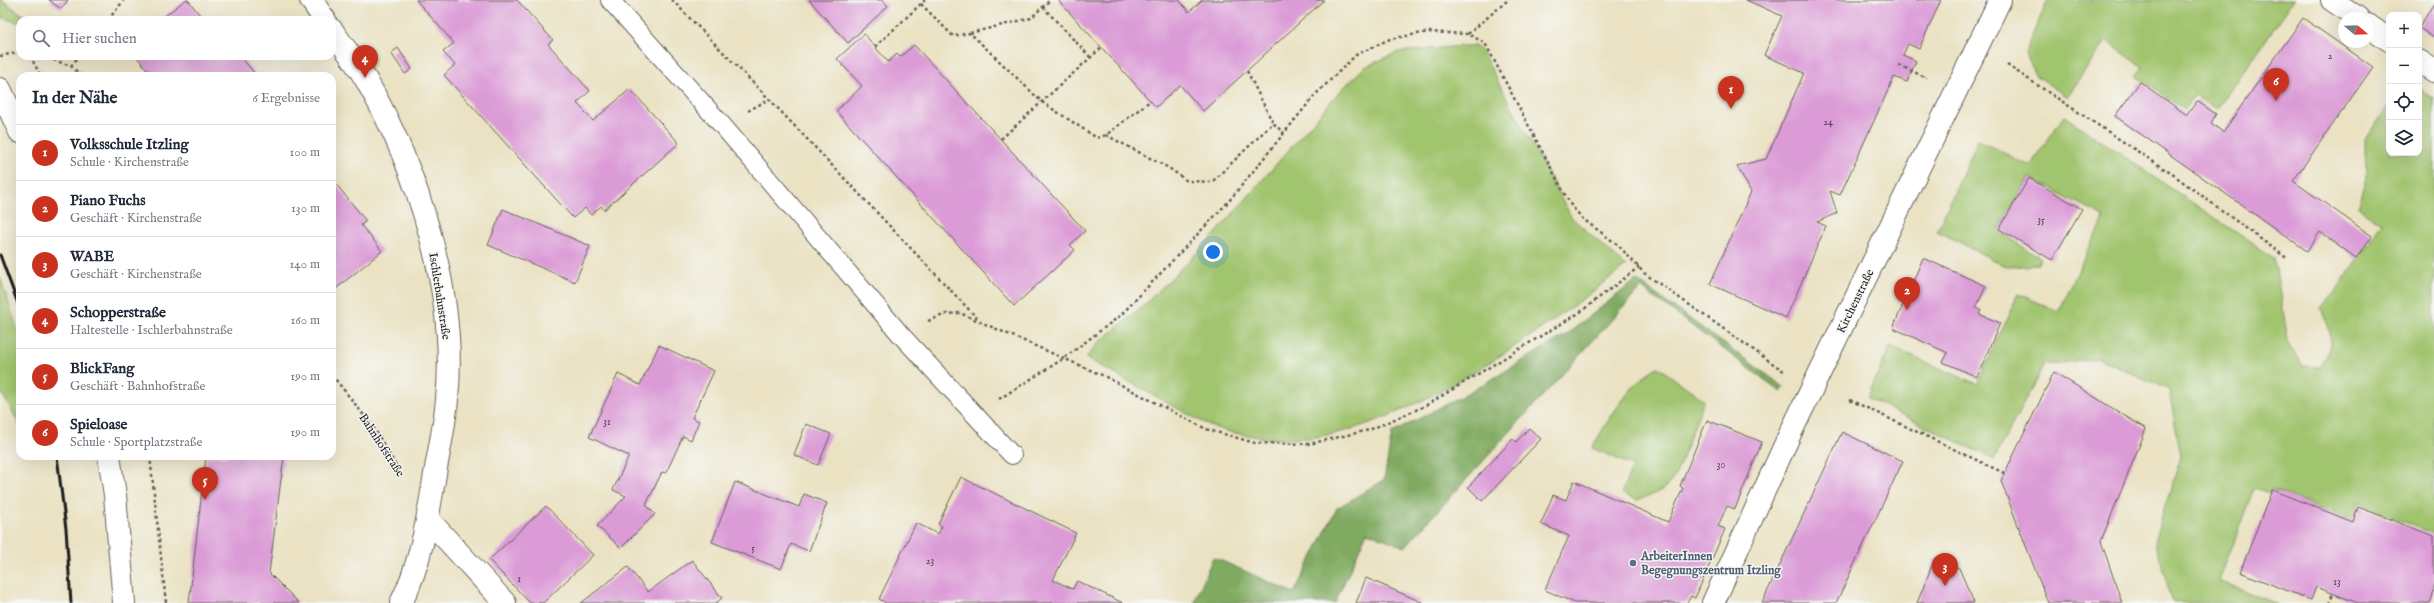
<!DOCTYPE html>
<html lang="de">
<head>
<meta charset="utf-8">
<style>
	body { margin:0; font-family:"IM FELL English",serif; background:#f2f2f3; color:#1f2937 }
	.controls { position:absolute; right:12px; top:12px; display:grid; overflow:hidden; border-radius:8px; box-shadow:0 4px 16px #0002 }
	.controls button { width:36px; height:36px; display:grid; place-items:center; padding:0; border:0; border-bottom:1px solid #e0e1e3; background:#fff; color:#1f2937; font:20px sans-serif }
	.compass { position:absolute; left:2338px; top:12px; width:36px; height:36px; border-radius:50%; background:#fff; box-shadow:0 4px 16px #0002; rotate:109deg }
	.you { position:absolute; left:1213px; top:252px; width:14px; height:14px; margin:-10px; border:3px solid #fff; border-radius:50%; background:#1a73e8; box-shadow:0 0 0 6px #1a73e833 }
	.badge { display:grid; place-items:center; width:26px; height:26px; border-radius:50%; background:#c8321e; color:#fff; font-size:13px; font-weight:700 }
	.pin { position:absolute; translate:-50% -33px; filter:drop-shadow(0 1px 2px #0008) }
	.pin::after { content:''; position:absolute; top:21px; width:14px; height:12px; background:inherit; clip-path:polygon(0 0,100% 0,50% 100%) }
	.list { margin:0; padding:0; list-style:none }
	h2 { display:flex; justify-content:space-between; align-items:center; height:52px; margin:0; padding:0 16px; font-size:17px }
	h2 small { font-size:13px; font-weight:400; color:#747a83 }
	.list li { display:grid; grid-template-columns:26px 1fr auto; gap:12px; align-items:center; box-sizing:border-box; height:56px; padding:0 16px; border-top:1px solid #e0e1e3 }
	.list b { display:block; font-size:15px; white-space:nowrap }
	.list p { margin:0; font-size:13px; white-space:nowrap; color:#747a83 }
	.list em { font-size:13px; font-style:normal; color:#747a83 }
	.icon { flex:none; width:22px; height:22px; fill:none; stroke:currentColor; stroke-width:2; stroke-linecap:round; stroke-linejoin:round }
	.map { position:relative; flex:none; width:2434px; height:603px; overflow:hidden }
	.search { position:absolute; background:#fff; box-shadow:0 4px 16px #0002; left:16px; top:16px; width:320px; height:44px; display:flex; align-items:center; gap:10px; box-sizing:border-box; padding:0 14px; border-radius:12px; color:#747a83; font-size:15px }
	.panel { position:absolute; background:#fff; box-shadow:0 4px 16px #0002; left:16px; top:72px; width:320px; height:388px; border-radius:12px }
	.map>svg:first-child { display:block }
</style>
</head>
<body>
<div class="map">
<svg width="2434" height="603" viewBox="0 0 2434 603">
	<rect width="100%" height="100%" fill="#f6f6f2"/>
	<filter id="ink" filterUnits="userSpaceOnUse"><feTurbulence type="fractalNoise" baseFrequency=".025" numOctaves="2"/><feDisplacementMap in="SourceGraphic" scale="8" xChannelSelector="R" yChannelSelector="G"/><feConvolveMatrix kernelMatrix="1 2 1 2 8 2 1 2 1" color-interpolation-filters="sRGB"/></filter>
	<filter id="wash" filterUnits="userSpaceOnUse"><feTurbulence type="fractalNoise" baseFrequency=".012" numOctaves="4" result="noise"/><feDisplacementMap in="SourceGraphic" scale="16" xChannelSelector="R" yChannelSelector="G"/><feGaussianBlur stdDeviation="0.9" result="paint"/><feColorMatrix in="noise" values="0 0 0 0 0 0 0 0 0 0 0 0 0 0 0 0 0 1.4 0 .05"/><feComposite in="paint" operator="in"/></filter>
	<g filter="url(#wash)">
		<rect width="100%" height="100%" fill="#eae2c3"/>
		<g fill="#a1c46e" stroke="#5e7045">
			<path d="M 0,0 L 2,0 L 30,20 L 20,20 L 20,23 L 0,17 Z"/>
			<path d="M 2048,0 L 2294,0 L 2217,109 L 2195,96 L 2184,109 L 2136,76 L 2143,67 L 2106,41 L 2067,97 L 2035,75 L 2025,52 Z"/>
			<path d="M 1461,46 L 1475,46 L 1481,50 L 1572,218 L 1626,266 C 1546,328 1409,428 1308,438 C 1282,441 1251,437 1226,431 C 1207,426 1188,414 1171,405 C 1143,389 1114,374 1086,358 L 1097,344 L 1141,308 L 1211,239 L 1341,90 L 1365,67 L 1398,52 Z"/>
			<path d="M 2419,88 L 2434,99 L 2434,534 L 2358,503 L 2352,520 L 2271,489 L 2270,493 L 2254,488 L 2219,581 L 2277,603 L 2173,603 L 2154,541 L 2181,457 L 2169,390 L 2098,358 L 2044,365 L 1994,459 L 1867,398 L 1890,347 L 1977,384 L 2018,294 L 2059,311 L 2104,217 L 2029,177 L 1998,230 L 2041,259 L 2037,265 L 2008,267 L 1937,231 L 1978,140 L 2030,166 L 2064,116 L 2274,258 L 2288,341 L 2301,366 L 2319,367 C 2336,341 2332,335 2321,308 L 2334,293 L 2382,223 L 2358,207 L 2366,183 L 2365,139 L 2389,104 L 2389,153 L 2419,153 Z"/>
			<path d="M 0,277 L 20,336 L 20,425 L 0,390 Z"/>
			<path d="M 1658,367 L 1704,400 L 1676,474 C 1666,491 1655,494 1637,500 L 1621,493 L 1633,466 L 1592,448 C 1605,425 1633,378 1658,367 Z"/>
		</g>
		<path fill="#80aa61" stroke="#4e633e" d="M 1636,280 L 1784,387 L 1781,392 L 1641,288 L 1405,547 L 1367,532 L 1335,603 L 1194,603 L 1213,557 L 1294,593 L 1337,508 L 1384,480 L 1392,433 L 1484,384 L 1567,334 Z"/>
		<g id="blocks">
			<g fill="#db9bd7">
				<path d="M 49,0 L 68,0 L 61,9 Z"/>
				<path d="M 185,0 L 188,0 L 204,20 L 160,20 Z"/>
				<path d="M 416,0 L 517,0 L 553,40 L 548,44 L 590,91 L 577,103 L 593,121 L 630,89 L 679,143 L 604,210 L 601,206 L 591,215 L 585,208 L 573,218 L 444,75 L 455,65 L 443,52 L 454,43 Z"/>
				<path d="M 809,0 L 882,0 L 888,6 L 848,43 Z"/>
				<path d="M 1058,0 L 1179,0 L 1189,12 L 1202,0 L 1324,0 L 1203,111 L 1180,85 L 1156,107 Z"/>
				<path d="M 1746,0 L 1941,0 L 1919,49 L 1908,44 L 1903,55 L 1916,61 L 1907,82 L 1894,77 L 1840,195 L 1830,191 L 1837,213 L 1817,222 L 1826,226 L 1786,318 L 1710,284 L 1751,192 L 1737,166 L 1766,159 L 1804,73 L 1764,55 L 1782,16 Z"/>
				<path d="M 2434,3 L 2434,38 L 2419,28 Z"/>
				<path d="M 2303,18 L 2373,67 L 2293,181 L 2372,236 L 2356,258 L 2320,232 L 2307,251 L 2115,116 L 2140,82 L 2187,115 L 2197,101 L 2216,114 L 2211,123 L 2223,132 Z"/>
				<path d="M 864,34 L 888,62 L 897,54 L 900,57 L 914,45 L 1085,231 L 1070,245 L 1075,250 L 1014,306 L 836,111 L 862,86 L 837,59 Z"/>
				<path d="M 398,48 L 412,69 L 405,74 L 391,53 Z"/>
				<path d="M 136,56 L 240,56 L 257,76 L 149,76 L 151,74 Z"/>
				<path d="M 2029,178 L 2082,209 L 2052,260 L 1999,229 Z"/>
				<path d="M 332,179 L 366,221 L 361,225 L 382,251 L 332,292 Z"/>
				<path d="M 503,209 L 590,246 L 575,282 L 488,245 Z"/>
				<path d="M 1923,258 L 1986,286 L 1976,308 L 1981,310 L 1979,314 L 2000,323 L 1977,377 L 1943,362 L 1948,353 L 1893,328 Z"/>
				<path d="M 659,345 L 714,371 L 692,418 L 699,421 L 691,440 L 683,436 L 666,473 L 662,472 L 646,505 L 655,514 L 621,548 L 597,526 L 626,496 L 613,490 L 629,456 L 589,437 L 618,374 L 640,385 Z"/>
				<path d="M 2054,372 L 2146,429 L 2101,541 L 2122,603 L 2048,603 L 2001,481 Z"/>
				<path d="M 1707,420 L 1762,442 L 1735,509 L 1727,506 L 1718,526 L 1725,529 L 1695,598 L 1691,596 L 1687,603 L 1575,603 L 1545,590 L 1569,536 L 1541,524 L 1553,495 L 1566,500 L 1574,481 L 1668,522 L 1683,488 L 1680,486 Z"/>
				<path d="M 806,424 L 831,434 L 818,465 L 794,455 Z"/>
				<path d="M 1529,428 L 1541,439 L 1482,501 L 1468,487 L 1513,439 L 1516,442 Z"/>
				<path d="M 1842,432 L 1903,461 L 1836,603 L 1762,603 Z"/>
				<path d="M 206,456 L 284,456 L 269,573 L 299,603 L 189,603 Z"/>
				<path d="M 961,477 L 1076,533 L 1053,580 L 1073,589 L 1077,581 L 1123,603 L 886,603 L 879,599 L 916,523 L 938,534 L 942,526 L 938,524 Z"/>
				<path d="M 735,482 L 799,507 L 804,494 L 827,503 L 809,551 L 791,544 L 781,569 L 712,542 Z"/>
				<path d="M 2272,490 L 2353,522 L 2358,507 L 2434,536 L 2434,592 L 2430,603 L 2358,603 L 2316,587 L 2311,600 L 2240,572 Z"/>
				<path d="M 546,506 L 593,555 L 543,603 L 530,603 L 489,560 Z"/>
				<path d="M 1935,558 L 1959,568 L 1974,603 L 1917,603 Z"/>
				<path d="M 692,560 L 722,598 L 716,603 L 581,603 L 628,567 L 648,592 Z"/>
				<path d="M 1366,578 L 1424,603 L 1356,603 Z"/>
			</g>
		</g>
	</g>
	<g filter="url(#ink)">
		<use href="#blocks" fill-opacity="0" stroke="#646156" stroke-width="1"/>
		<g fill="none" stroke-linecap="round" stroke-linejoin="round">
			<g stroke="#646156" stroke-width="20">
				<path id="service" d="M 610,0 L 722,125 L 901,335 L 1012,455"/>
			</g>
			<g stroke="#646156" stroke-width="24">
				<g id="minor">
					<path d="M 311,0 L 325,20"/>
					<path d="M 2332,0 L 2358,18"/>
					<path d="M 2368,25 L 2389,40"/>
					<path d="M 332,30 C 343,46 355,61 365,78 C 417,167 458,295 447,399 C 445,424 439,450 435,474 C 428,517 421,564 401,603"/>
					<path d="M 2419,61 L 2434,71"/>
					<path d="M 428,519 L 505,603"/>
				</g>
			</g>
			<g stroke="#646156" stroke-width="24">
				<path id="tertiary" d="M 1713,603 L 1790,434 L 2000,0"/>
			</g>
			<g stroke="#646156" stroke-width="24">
				<g id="secondary">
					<path d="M 0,89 L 20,132"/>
					<path d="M 109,456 L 115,495 L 124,603"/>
				</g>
			</g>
			<g stroke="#646156" stroke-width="2.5" stroke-dasharray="3 3" stroke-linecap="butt">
				<path d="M 672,0 L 769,99"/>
				<path d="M 921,4 L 953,36 L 970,33 L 1042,102 L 1097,138 L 1106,135 L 1150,101"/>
				<path d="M 1043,7 L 1091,58"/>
				<path d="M 108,20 L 124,0"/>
				<path d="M 970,33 L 1031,18 L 1050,0"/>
				<path d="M 1468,34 L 1508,0"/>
				<path d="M 875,47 L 925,0"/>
				<path d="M 0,56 L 20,52"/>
				<path d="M 30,56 L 41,76"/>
				<path d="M 42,56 L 71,66 L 82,76"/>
				<path d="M 1899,65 L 1927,78"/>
				<path d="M 2007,65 L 2175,176 L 2288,259"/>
				<path d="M 71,66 L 79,56"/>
				<path d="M 1247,71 L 1273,123"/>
				<path d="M 748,111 L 769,99 L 977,318"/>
				<path d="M 1106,135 L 1169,168 L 1187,181 L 1212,182 L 1273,123 L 1284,133"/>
				<path d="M 1001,139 L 1101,48"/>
				<path d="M 928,321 L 946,314 L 960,313 L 1104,376 L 1206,429 L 1255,443 L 1309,444 L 1369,430 L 1425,406 L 1579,313 L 1639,267"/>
				<path d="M 332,375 L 374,428 L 402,476"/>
				<path d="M 999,399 L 1063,359 L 1121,315 L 1229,201 L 1315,95 L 1356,55 L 1390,39 L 1428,32 L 1468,34 L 1485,43 L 1570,204 L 1583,219 L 1618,245 L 1644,273 L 1785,372"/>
				<path d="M 1850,400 L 2004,473"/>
				<path d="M 150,456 L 166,603"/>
				<path d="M 2329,603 L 2333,593"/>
			</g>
			<use href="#service" stroke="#fff" stroke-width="18"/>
			<use href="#minor" stroke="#fff" stroke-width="22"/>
			<use href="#tertiary" stroke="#fff" stroke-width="22"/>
			<use href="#secondary" stroke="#fff" stroke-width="22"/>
			<g stroke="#1c1c1c" stroke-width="3">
				<path d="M 0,255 L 20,309"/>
				<path d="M 57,456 L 66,529 L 71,603"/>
			</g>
		</g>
	</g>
	<circle fill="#5c6f8a" stroke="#f6f6f2" stroke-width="1.5" cx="1633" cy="563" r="4"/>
	<g text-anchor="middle" stroke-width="3" stroke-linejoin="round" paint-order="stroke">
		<g font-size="10" fill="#4c3c4b">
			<text x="2330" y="59">2</text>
			<text x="1828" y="125">24</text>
			<text x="2041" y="223">35</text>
			<text x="607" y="425">31</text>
			<text x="1721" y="468">30</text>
			<text x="753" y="551">5</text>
			<text x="930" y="564">23</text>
			<text x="519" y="582">1</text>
			<text x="2337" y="585">13</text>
		</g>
		<g font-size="12" fill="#1c1c1c" stroke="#f6f6f2">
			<text transform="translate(440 296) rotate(81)" y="4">Ischlerbahnstraße</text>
			<text transform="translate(1855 301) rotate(-64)" y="4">Kirchenstraße</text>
			<text transform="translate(382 445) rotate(57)" y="4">Bahnhofstraße</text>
		</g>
		<g font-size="12" font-weight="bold" fill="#4e5e75" stroke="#f6f6f2" text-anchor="start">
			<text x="1641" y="560">ArbeiterInnen<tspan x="1641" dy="14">Begegnungszentrum Itzling</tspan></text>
		</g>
	</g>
</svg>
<div class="controls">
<button>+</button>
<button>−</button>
<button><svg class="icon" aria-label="locate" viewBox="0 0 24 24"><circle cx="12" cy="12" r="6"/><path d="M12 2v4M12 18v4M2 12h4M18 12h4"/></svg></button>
<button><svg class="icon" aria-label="layers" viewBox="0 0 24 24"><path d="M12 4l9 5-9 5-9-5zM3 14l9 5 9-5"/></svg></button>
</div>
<svg class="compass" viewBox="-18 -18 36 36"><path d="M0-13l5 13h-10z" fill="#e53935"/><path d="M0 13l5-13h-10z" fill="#747a83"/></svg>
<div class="you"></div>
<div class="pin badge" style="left:1731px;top:109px">1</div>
<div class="pin badge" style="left:1907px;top:310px">2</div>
<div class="pin badge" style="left:1945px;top:586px">3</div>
<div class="pin badge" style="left:365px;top:78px">4</div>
<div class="pin badge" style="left:205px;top:500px">5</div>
<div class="pin badge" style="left:2276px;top:101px">6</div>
<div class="search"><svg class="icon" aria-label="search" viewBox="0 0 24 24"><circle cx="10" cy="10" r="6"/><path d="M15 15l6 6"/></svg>Hier suchen</div>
<section class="panel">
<h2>In der Nähe<small>6 Ergebnisse</small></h2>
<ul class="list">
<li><span class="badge">1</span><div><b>Volksschule Itzling</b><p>Schule · Kirchenstraße</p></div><em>100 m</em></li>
<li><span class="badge">2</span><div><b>Piano Fuchs</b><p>Geschäft · Kirchenstraße</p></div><em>130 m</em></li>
<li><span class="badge">3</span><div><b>WABE</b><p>Geschäft · Kirchenstraße</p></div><em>140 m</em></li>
<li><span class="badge">4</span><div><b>Schopperstraße</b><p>Haltestelle · Ischlerbahnstraße</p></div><em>160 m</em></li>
<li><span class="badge">5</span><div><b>BlickFang</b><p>Geschäft · Bahnhofstraße</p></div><em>190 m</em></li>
<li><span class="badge">6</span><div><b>Spieloase</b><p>Schule · Sportplatzstraße</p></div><em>190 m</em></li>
</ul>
</section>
</div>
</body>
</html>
